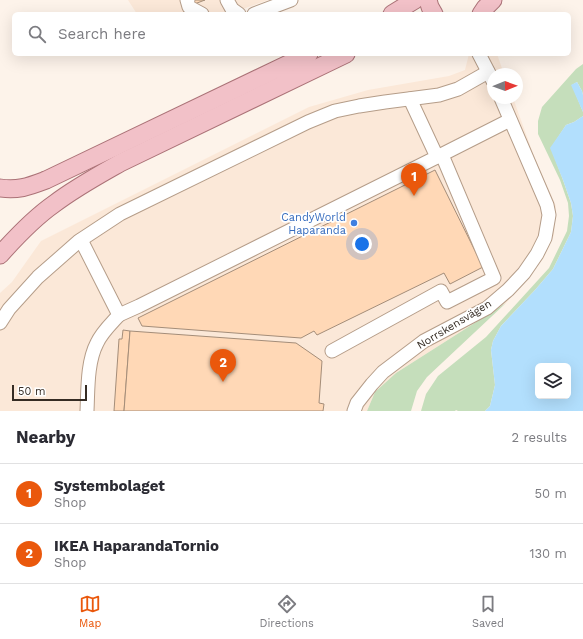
<!DOCTYPE html>
<html lang="en">
<head>
<meta charset="utf-8">
<style>
	body { margin:0; font-family:"Work Sans",sans-serif; background:#f7f7f7; color:#2b2b33 }
	.controls { position:absolute; right:12px; bottom:12px; display:grid; overflow:hidden; border-radius:6px; box-shadow:0 4px 16px #0002 }
	.controls button { width:36px; height:36px; display:grid; place-items:center; padding:0; border:0; border-bottom:1px solid #e1e1e2; background:#fff; color:#2b2b33; font:20px sans-serif }
	.compass { position:absolute; left:487px; top:68px; width:36px; height:36px; border-radius:50%; background:#fff; box-shadow:0 4px 16px #0002; rotate:89deg }
	.scale { position:absolute; left:12px; bottom:10px; width:75px; box-sizing:border-box; padding-left:4px; border:2px solid #352c24; border-top:0; font-size:11px; line-height:14px; white-space:nowrap; color:#352c24; -webkit-text-stroke:3px #fff; paint-order:stroke }
	.you { position:absolute; left:362px; top:244px; width:14px; height:14px; margin:-10px; border:3px solid #fff; border-radius:50%; background:#1a73e8; box-shadow:0 0 0 6px #1a73e833 }
	.badge { display:grid; place-items:center; width:26px; height:26px; border-radius:50%; background:#ea580c; color:#fff; font-size:13px; font-weight:700 }
	.pin { position:absolute; translate:-50% -33px; filter:drop-shadow(0 1px 2px #0008) }
	.pin::after { content:''; position:absolute; top:21px; width:14px; height:12px; background:inherit; clip-path:polygon(0 0,100% 0,50% 100%) }
	.list { margin:0; padding:0; list-style:none }
	h2 { display:flex; justify-content:space-between; align-items:center; height:52px; margin:0; padding:0 16px; font-size:17px }
	h2 small { font-size:13px; font-weight:400; color:#7c7c81 }
	.list li { display:grid; grid-template-columns:26px 1fr auto; gap:12px; align-items:center; box-sizing:border-box; height:60px; padding:0 16px; border-top:1px solid #e1e1e2 }
	.list b { display:block; font-size:15px; white-space:nowrap }
	.list p { margin:0; font-size:13px; white-space:nowrap; color:#7c7c81 }
	.list em { font-size:13px; font-style:normal; color:#7c7c81 }
	.icon { flex:none; width:22px; height:22px; fill:none; stroke:currentColor; stroke-width:2; stroke-linecap:round; stroke-linejoin:round }
	.map { position:relative; flex:none; width:583px; height:411px; overflow:hidden }
	.search { position:absolute; background:#fff; box-shadow:0 4px 16px #0002; left:12px; right:12px; top:12px; height:44px; display:flex; align-items:center; gap:10px; box-sizing:border-box; padding:0 14px; border-radius:6px; color:#7c7c81; font-size:15px }
	.sheet { height:172px; background:#fff }
	nav { display:flex; justify-content:space-around; align-items:center; box-sizing:border-box; height:56px; border-top:1px solid #e1e1e2; background:#fff; font-size:11px; color:#7c7c81 }
	nav a { display:grid; justify-items:center; gap:2px }
	nav .on { color:#ea580c }
	.map>svg:first-child { display:block }
</style>
</head>
<body>
<div class="map">
<svg width="583" height="411" viewBox="0 0 583 411">
	<rect width="100%" height="100%" fill="#fdf3ea"/>
	<g fill="#fbe8d8">
		<path d="M 128,0 L 268,0 L 229,14 L 137,14 Z"/>
		<path d="M 469,54 L 497,54 L 504,74 L 493,74 L 493,98 L 513,98 L 534,156 L 556,206 L 554,235 L 543,259 L 506,303 L 396,373 L 375,392 L 367,411 L 0,411 L 0,293 L 12,282 L 41,241 L 309,107 L 368,90 L 449,76 L 465,70 Z"/>
	</g>
	<g fill="#c5debb">
		<path d="M 583,64 L 583,95 L 582,91 L 577,82 L 572,85 L 583,112 L 583,116 L 574,122 L 566,125 L 551,148 L 563,180 L 571,203 L 573,216 L 571,232 L 553,269 L 535,290 L 501,326 L 493,341 L 491,350 L 495,385 L 490,406 L 485,411 L 458,411 L 456,410 L 455,411 L 421,411 L 426,394 L 438,376 L 486,337 L 549,268 L 567,231 L 569,216 L 568,203 L 560,180 L 538,134 L 538,121 L 542,107 L 576,69 Z"/>
		<path d="M 506,303 L 427,377 L 417,391 L 411,411 L 367,411 L 375,392 L 396,373 Z"/>
	</g>
	<g fill="#b2dffd" fill-rule="evenodd">
		<path d="M 577,82 L 582,91 L 583,95 L 583,112 L 571,85 Z"/>
		<path d="M 583,116 L 583,411 L 485,411 L 490,406 L 495,385 L 491,350 L 493,341 L 501,326 L 535,290 L 553,269 L 571,232 L 573,216 L 571,203 L 563,180 L 550,148 L 566,125 L 574,122 ZM 538,366 L 568,366 L 568,396 L 538,396 Z"/>
	</g>
	<g fill="#ffd8b6" stroke="#a48d79">
		<path d="M 187,0 L 205,0 L 189,6 Z"/>
		<path d="M 435,170 L 483,267 L 450,284 L 444,273 L 317,335 L 314,331 L 301,338 L 142,326 L 138,318 Z"/>
		<path d="M 123,330 L 130,331 L 124,411 L 114,411 L 119,339 L 122,339 Z"/>
		<path d="M 130,331 L 296,343 L 322,361 L 319,403 L 324,404 L 323,411 L 124,411 Z"/>
	</g>
	<g fill="none" stroke-linecap="round" stroke-linejoin="round">
		<g stroke="#b59d89" stroke-width="15">
			<g id="minor">
				<path d="M 188,0 L 187,0 L 189,7 L 202,14"/>
				<path d="M 227,0 L 232,9 L 239,14"/>
				<path d="M 254,14 L 291,0"/>
				<path d="M 479,54 L 493,81"/>
				<path d="M 437,157 L 510,120"/>
				<path d="M 81,240 L 119,315 C 111,324 102,332 97,343 C 87,362 88,390 87,411"/>
				<path d="M 119,315 L 139,306 L 437,157 L 410,99"/>
				<path d="M 0,323 L 9,309 L 38,277 L 79,241 L 120,214 L 308,122 L 335,111 L 359,106 L 385,102 L 439,95 L 458,89 L 488,72"/>
				<path d="M 332,351 L 441,291 L 447,302 L 494,278 L 442,155"/>
				<path d="M 354,411 L 357,403 L 372,384 L 383,372 L 424,341 L 487,308 L 508,290 L 524,273 L 537,254 L 545,238 L 549,215 L 547,205 L 501,98"/>
			</g>
		</g>
		<g stroke="#ab7277" stroke-width="19">
			<g id="major">
				<path d="M 428,0 L 430,7 L 434,14"/>
				<path d="M 392,14 L 415,0"/>
				<path d="M 481,14 L 485,8 L 493,0"/>
				<path d="M 0,188 C 18,191 30,186 46,180 L 309,54"/>
				<path d="M 0,255 C 16,237 34,218 54,204 C 75,188 97,176 120,163 L 346,54"/>
			</g>
		</g>
		<use href="#minor" stroke="#fff" stroke-width="13"/>
		<use href="#major" stroke="#f2c1c8" stroke-width="17"/>
	</g>
	<circle fill="#3f7fe0" stroke="#fff" stroke-width="1.5" cx="354" cy="223" r="4"/>
	<g text-anchor="middle" stroke-width="3.5" stroke-linejoin="round" paint-order="stroke">
		<g font-size="11" fill="#366cbe" stroke="#fff" text-anchor="end">
			<text x="346" y="221">CandyWorld<tspan x="346" dy="13">Haparanda</tspan></text>
		</g>
		<g font-size="11" fill="#352c24" stroke="#fff">
			<text transform="translate(454 324) rotate(-31)" y="4">Norrskensvägen</text>
		</g>
	</g>
</svg>
<div class="controls">
<button><svg class="icon" aria-label="layers" viewBox="0 0 24 24"><path d="M12 4l9 5-9 5-9-5zM3 14l9 5 9-5"/></svg></button>
</div>
<svg class="compass" viewBox="-18 -18 36 36"><path d="M0-13l5 13h-10z" fill="#e53935"/><path d="M0 13l5-13h-10z" fill="#7c7c81"/></svg>
<div class="scale">50 m</div>
<div class="you"></div>
<div class="pin badge" style="left:414px;top:196px">1</div>
<div class="pin badge" style="left:223px;top:382px">2</div>
<div class="search"><svg class="icon" aria-label="search" viewBox="0 0 24 24"><circle cx="10" cy="10" r="6"/><path d="M15 15l6 6"/></svg>Search here</div>
</div>
<section class="sheet">
<h2>Nearby<small>2 results</small></h2>
<ul class="list">
<li><span class="badge">1</span><div><b>Systembolaget</b><p>Shop</p></div><em>50 m</em></li>
<li><span class="badge">2</span><div><b>IKEA HaparandaTornio</b><p>Shop</p></div><em>130 m</em></li>
</ul>
</section>
<nav>
<a class="on"><svg class="icon" aria-label="map" viewBox="0 0 24 24"><path d="M3 6l6-2 6 2 6-2v14l-6 2-6-2-6 2zM9 4v14M15 6v14"/></svg>Map</a>
<a><svg class="icon" aria-label="directions" viewBox="0 0 24 24"><path d="M12 3l9 9-9 9-9-9zM9 14v-3h6M13 9l2 2-2 2"/></svg>Directions</a>
<a><svg class="icon" aria-label="saved" viewBox="0 0 24 24"><path d="M7 4h10v16l-5-4-5 4z"/></svg>Saved</a>
</nav>
</body>
</html>
